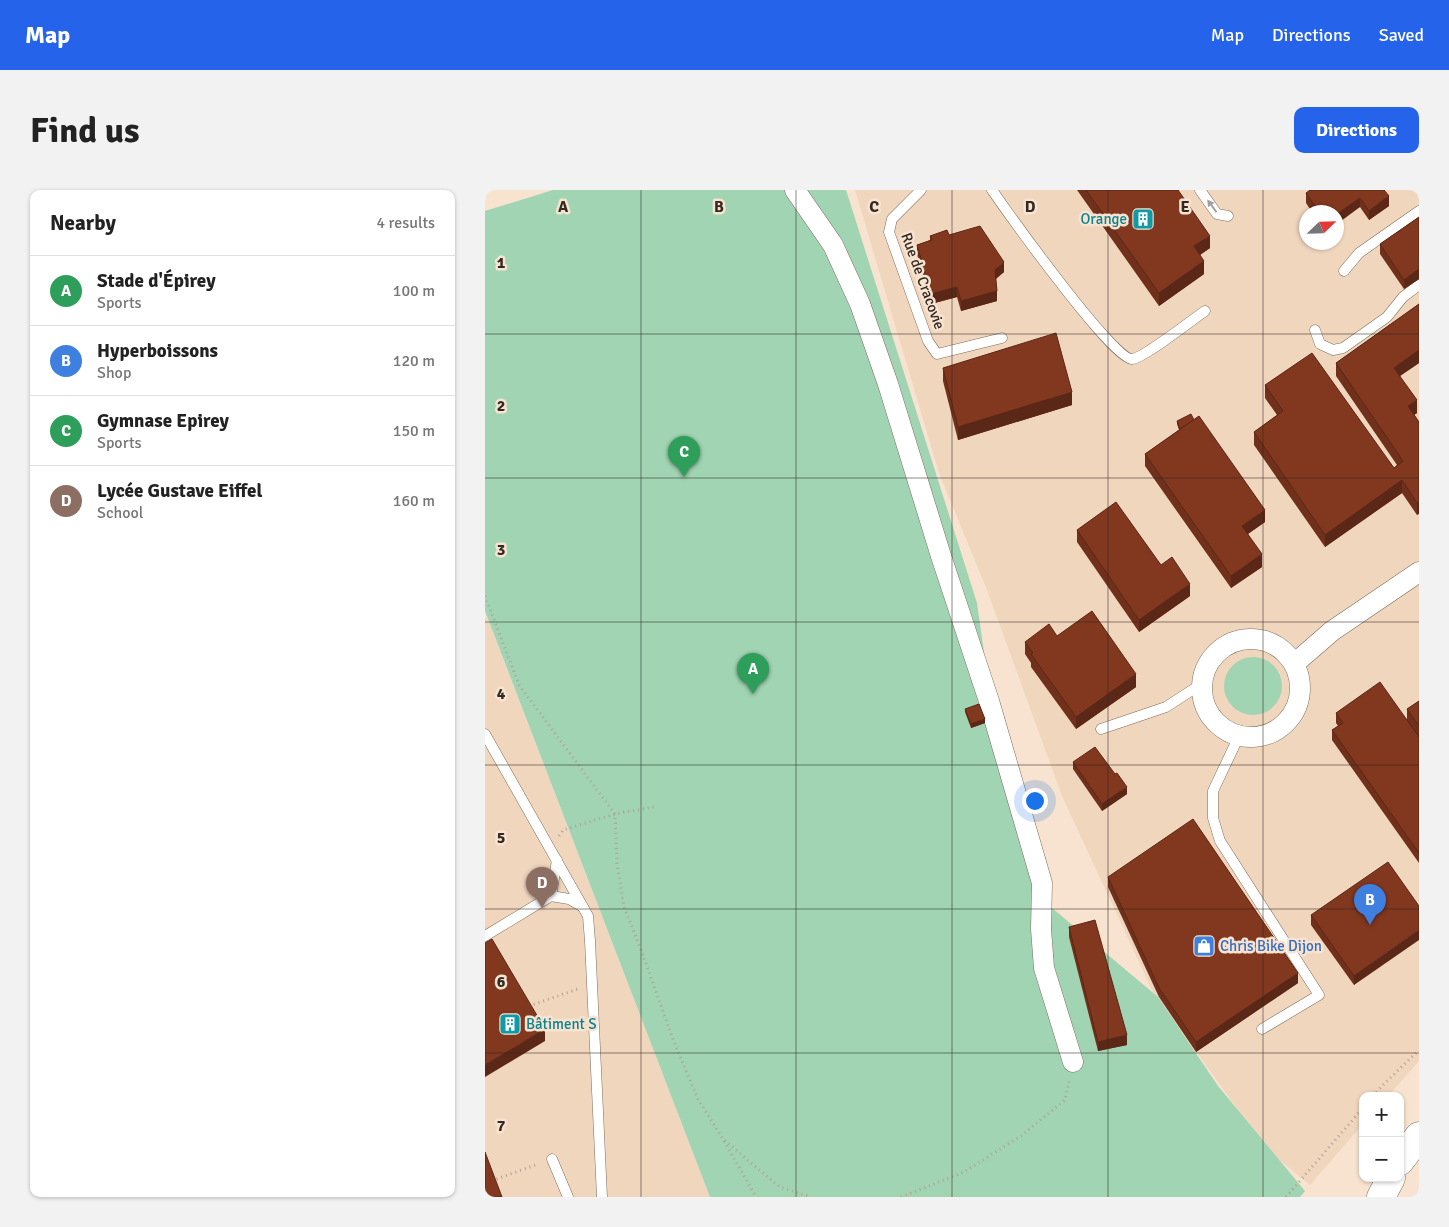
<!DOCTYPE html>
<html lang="en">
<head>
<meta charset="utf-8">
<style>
	body { margin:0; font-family:Signika,sans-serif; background:#f2f2f2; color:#222 }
	.controls { position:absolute; right:15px; bottom:15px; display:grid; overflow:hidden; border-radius:10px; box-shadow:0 1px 4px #0004 }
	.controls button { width:45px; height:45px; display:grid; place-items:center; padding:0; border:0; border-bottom:1px solid #e0e0e0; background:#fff; color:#222; font:25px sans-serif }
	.compass { position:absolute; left:814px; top:15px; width:45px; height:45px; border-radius:50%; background:#fff; box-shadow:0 1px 4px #0004; rotate:67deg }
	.you { position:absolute; left:549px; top:610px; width:18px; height:18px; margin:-12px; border:4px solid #fff; border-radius:50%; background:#1a73e8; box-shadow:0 0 0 8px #1a73e833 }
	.badge { display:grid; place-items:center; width:32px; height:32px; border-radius:50%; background:#2563eb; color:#fff; font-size:16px; font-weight:700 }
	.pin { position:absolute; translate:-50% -41px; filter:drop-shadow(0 1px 2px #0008) }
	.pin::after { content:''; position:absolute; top:26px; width:18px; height:15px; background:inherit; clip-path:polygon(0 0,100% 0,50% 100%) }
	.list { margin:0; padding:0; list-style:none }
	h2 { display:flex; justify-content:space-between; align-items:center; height:65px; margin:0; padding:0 20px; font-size:21px }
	h2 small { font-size:16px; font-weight:400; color:#767676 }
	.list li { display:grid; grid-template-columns:32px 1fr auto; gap:15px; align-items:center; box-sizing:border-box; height:70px; padding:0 20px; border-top:1px solid #e0e0e0 }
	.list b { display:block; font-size:19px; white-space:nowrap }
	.list p { margin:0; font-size:16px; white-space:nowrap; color:#767676 }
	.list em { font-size:16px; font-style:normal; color:#767676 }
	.map { position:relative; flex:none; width:934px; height:1007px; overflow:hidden; border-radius:10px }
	header { display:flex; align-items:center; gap:30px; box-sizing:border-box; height:70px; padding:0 25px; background:#2563eb; color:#fff }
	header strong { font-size:24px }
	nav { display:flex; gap:28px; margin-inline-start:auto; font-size:18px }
	.intro { display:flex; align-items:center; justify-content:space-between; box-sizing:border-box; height:120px; padding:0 30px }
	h1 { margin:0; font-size:35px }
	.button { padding:12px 22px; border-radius:10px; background:#2563eb; color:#fff; font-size:18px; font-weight:700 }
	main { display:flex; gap:30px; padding:0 30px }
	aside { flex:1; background:#fff; border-radius:10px; box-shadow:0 1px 4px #0004 }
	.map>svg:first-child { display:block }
</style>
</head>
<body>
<header>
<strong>Map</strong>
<nav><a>Map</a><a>Directions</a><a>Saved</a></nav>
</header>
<div class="intro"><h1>Find us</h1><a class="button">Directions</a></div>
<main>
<aside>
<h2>Nearby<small>4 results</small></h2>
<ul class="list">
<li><span class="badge" style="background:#2e9e5b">A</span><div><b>Stade d'Épirey</b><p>Sports</p></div><em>100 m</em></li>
<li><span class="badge" style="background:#3f7fe0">B</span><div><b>Hyperboissons</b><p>Shop</p></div><em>120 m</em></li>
<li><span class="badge" style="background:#2e9e5b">C</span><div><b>Gymnase Epirey</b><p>Sports</p></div><em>150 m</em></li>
<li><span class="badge" style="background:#8d6e63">D</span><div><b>Lycée Gustave Eiffel</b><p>School</p></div><em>160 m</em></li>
</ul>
</aside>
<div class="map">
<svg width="934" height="1007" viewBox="0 0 934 1007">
	<rect width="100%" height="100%" fill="#f7e3cf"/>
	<g fill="#f1d6be" fill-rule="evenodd">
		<path d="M 370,0 L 934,0 L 934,871 L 903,906 L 878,906 L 878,934 L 825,995 L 781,959 L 667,800 L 577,606 L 502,400 L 454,283 ZM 822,22 L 852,22 L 852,52 L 822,52 Z"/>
		<path d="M 2,427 L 225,1007 L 0,1007 L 0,428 Z"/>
	</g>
	<g fill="#a0d4b2">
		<path d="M 68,0 L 361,0 L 492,413 L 516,582 L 554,707 L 673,807 L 733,896 L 820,1001 L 815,1007 L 225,1007 L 0,421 L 0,21 Z"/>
		<circle cx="768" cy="496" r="29"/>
	</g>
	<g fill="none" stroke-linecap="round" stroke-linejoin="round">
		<g stroke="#7f6d5b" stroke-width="11">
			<g id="service">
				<path d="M 436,0 L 407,29 L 404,42 L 443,151 L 452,164 L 517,148"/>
				<path d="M 507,0 C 523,23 628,170 647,169 C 659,168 708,129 720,121"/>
				<path d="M 715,0 L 732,24 L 743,26"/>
				<path d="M 859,81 L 874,63 L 934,21"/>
				<path d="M 830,140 L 835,154 L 848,160 L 858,158 L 902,127 L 918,107 L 934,95"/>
				<path d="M 616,539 L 681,517 L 718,493"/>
				<path d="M 0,544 L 103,726 L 105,751 L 117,1007"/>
				<path d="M 754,546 L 728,601 L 728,628 L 735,651 L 834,805 L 777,839"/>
				<path d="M 66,706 L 72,670"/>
				<path d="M 0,746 L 66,706 L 84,709 L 98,717"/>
				<path d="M 67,969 L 83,1007"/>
			</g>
		</g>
		<g stroke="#7f6d5b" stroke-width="21">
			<g id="minor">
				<path d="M 310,0 L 348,55 L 375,114 L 403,194 L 456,366 L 504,511 L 557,693 L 556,739 L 559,778 L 588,872"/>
				<circle cx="766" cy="498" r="49"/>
				<path d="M 809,474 L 847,441 L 934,382"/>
			</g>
		</g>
		<g stroke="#7f6d5b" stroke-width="29">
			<g id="trunk">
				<path d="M 915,971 L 934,946"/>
				<path d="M 896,1007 L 906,988"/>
			</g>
		</g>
		<g stroke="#b1a192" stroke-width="3" stroke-dasharray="1 4" stroke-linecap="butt">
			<path d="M 0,406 L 34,495 L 130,624 L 132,674 L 139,717 L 155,757 L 189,852 L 213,909 L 238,949 L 271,1007"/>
			<path d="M 74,646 L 78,640 L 130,624 L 169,617"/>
			<path d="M 44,816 L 93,799"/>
			<path d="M 888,906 L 897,896 L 934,860"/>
			<path d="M 240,950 L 267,974 L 295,997 L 326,1007"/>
			<path d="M 8,988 L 9,990 L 53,974"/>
			<path d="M 416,1007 L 479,982 L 536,946 L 580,910 L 584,891"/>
			<path d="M 801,1007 L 878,918"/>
		</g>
		<use href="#service" stroke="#fff" stroke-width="10"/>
		<use href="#minor" stroke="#fff" stroke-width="20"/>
		<use href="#trunk" stroke="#fff" stroke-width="28"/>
	</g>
	<g fill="#70301b">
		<path d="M 592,0 L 693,0 L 725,58 L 715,65 L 719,84 L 674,116 Z"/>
		<path d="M 899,0 L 904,16 L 884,30 L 875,17 L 852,22 L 827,22 L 821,13 L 821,3 Z"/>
		<path d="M 934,27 L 934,89 L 919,99 L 895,64 L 895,54 Z"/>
		<path d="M 464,45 L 519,82 L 511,89 L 512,111 L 476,121 L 472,107 L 446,114 L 432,64 L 432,55 L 445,50 L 445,46 Z"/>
		<path d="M 934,114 L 934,173 L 915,186 L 932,223 L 929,225 L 934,232 L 932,325 L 917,303 L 840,357 L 769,255 L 769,242 L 792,225 L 780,208 L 780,195 L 909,278 L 912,275 L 851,186 L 851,173 Z"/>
		<path d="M 458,178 L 587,215 L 473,250 L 458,191 Z"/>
		<path d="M 709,230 L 780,332 L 763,344 L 777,377 L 746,398 L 660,276 L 660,264 L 694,240 L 692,234 L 692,231 Z"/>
		<path d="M 592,340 L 676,375 L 705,406 L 654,442 L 592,352 Z"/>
		<path d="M 572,446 L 651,497 L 591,539 L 546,477 L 546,473 L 540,464 L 540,452 Z"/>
		<path d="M 934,511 L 934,673 L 847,550 L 847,540 L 853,536 L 851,533 L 851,523 L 922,530 L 922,519 Z"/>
		<path d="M 480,519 L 500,533 L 486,538 L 480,522 Z"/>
		<path d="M 588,572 L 642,604 L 617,621 L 588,579 Z"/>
		<path d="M 623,687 L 813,793 L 711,862 L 674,807 L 623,697 Z"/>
		<path d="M 934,716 L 869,795 L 826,735 L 826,725 Z"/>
		<path d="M 584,737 L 642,855 L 613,861 L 584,747 Z"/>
	</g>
	<g fill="#5b2716">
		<path d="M 904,6 L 904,16 L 884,30 L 884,21 Z"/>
		<path d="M 875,8 L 875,17 L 852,34 L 852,24 Z"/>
		<path d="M 725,46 L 725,58 L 709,69 L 709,56 Z"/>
		<path d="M 719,71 L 719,84 L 674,116 L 674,103 Z"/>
		<path d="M 519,72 L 519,82 L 510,89 L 510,80 Z"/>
		<path d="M 934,79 L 934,89 L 919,99 L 919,90 Z"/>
		<path d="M 472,97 L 472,107 L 446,114 L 446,104 Z"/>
		<path d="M 512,101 L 512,111 L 476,121 L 476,111 Z"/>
		<path d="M 934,160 L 934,173 L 909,190 L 909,178 Z"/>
		<path d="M 587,202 L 587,215 L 473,250 L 473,237 Z"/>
		<path d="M 932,210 L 932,223 L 923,229 L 923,216 Z"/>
		<path d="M 917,290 L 917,303 L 840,357 L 840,345 Z"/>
		<path d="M 934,312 L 934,324 L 932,325 L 932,313 Z"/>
		<path d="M 780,320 L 780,332 L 757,348 L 757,336 Z"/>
		<path d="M 777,364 L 777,377 L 746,398 L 746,386 Z"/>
		<path d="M 705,394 L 705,406 L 654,442 L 654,430 Z"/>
		<path d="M 651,484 L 651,497 L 591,539 L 591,527 Z"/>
		<path d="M 500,529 L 500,533 L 486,538 L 486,534 Z"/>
		<path d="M 642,597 L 642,604 L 617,621 L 617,614 Z"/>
		<path d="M 934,740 L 934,750 L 869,795 L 869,786 Z"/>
		<path d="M 813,783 L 813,793 L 711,862 L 711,852 Z"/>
		<path d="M 60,839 L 60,851 L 0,887 L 0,875 Z"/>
		<path d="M 642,845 L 642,855 L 613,861 L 613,852 Z"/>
	</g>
	<g fill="#82381f" stroke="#5b2716">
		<path d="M 601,0 L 693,0 L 725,46 L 709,56 L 719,71 L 674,103 Z"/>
		<path d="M 825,0 L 899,0 L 904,6 L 884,21 L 875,8 L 852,24 L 852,22 L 834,22 L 821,3 Z"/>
		<path d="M 934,27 L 934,79 L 919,90 L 895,54 Z"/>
		<path d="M 495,36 L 519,72 L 510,80 L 512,101 L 476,111 L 472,97 L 446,104 L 432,55 L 447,50 L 445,46 L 462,40 L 464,45 Z"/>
		<path d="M 934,114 L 934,160 L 909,178 L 932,210 L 923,216 L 934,232 L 934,312 L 932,313 L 917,290 L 840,345 L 769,242 L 798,221 L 780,195 L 827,163 L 909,278 L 918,271 L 851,173 Z"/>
		<path d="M 571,143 L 587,202 L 473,237 L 458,178 Z"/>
		<path d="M 706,224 L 709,230 L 695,239 L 692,231 Z"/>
		<path d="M 714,226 L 780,320 L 757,336 L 777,364 L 746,386 L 660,264 Z"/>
		<path d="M 631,312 L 676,375 L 687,367 L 705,394 L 654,430 L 592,340 Z"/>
		<path d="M 607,421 L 651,484 L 591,527 L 546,464 L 548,463 L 540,452 L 564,434 L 572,446 Z"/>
		<path d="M 895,492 L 934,547 L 934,663 L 847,540 L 858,533 L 851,523 Z"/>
		<path d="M 934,511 L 934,536 L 922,519 Z"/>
		<path d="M 494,514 L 500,529 L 486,534 L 480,519 Z"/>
		<path d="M 610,557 L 630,584 L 632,583 L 642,597 L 617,614 L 588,572 Z"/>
		<path d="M 708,629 L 813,783 L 711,852 L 674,798 L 623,687 Z"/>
		<path d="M 903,672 L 934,716 L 934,740 L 869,786 L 826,725 Z"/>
		<path d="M 610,730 L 642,845 L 613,852 L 584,737 Z"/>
		<path d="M 7,749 L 60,839 L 0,875 L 0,753 Z"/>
		<path d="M 0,962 L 17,1007 L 0,1007 Z"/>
	</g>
	<defs><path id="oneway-solid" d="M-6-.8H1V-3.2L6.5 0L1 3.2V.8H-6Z" transform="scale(1.25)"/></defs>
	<use fill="#a39f9c" href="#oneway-solid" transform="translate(727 16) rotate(-126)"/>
	<path fill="none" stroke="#322a23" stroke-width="1" stroke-opacity="0.55" d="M 156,0 L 156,1007M 311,0 L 311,1007M 467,0 L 467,1007M 623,0 L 623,1007M 778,0 L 778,1007M 0,144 L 934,144M 0,288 L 934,288M 0,432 L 934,432M 0,575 L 934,575M 0,719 L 934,719M 0,863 L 934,863"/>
	<defs>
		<g id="building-square" transform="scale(1.125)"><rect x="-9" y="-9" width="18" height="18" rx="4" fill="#0f9aa8" stroke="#f7e3cf"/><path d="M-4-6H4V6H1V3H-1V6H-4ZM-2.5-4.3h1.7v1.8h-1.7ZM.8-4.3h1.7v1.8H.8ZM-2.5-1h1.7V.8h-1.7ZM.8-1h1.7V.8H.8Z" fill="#fff"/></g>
		<g id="shop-square" transform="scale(1.125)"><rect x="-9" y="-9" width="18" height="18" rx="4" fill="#3f7fe0" stroke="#f7e3cf"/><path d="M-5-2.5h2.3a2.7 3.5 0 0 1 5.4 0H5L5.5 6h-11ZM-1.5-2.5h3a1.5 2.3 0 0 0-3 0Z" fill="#fff"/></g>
	</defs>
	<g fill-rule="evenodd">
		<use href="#building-square" x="658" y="29"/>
		<use href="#shop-square" x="719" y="756"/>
		<use href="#building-square" x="25" y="834"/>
	</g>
	<g text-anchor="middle" stroke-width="5" stroke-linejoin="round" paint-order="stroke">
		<g font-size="15" fill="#0d838f" stroke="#f7e3cf" text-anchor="end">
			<text x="642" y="34">Orange</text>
			<text x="41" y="839" text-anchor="start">Bâtiment S</text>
		</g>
		<g font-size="15" fill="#322a23" stroke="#f7e3cf">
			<text transform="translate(438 91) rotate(70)" y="5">Rue de Cracovie</text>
		</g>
		<g font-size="15" fill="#366cbe" stroke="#f7e3cf" text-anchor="start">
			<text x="735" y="761">Chris Bike Dijon</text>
		</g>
	</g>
	<g font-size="16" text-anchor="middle" font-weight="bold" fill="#322a23" stroke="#f7e3cf" stroke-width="5" stroke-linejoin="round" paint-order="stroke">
		<text x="78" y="22">A</text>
		<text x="234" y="22">B</text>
		<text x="389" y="22">C</text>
		<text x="545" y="22">D</text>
		<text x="700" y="22">E</text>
		<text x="16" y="78">1</text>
		<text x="16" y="221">2</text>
		<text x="16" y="365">3</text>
		<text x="16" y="509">4</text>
		<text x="16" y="653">5</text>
		<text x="16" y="797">6</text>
		<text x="16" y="941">7</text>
	</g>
</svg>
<div class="controls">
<button>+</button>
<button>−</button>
</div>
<svg class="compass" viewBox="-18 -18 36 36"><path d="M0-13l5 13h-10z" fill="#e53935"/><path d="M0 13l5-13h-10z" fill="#767676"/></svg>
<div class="you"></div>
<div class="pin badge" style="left:268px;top:504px;background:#2e9e5b">A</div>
<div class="pin badge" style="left:885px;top:735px;background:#3f7fe0">B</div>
<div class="pin badge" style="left:199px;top:287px;background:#2e9e5b">C</div>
<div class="pin badge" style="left:57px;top:718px;background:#8d6e63">D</div>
</div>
</main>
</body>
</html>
